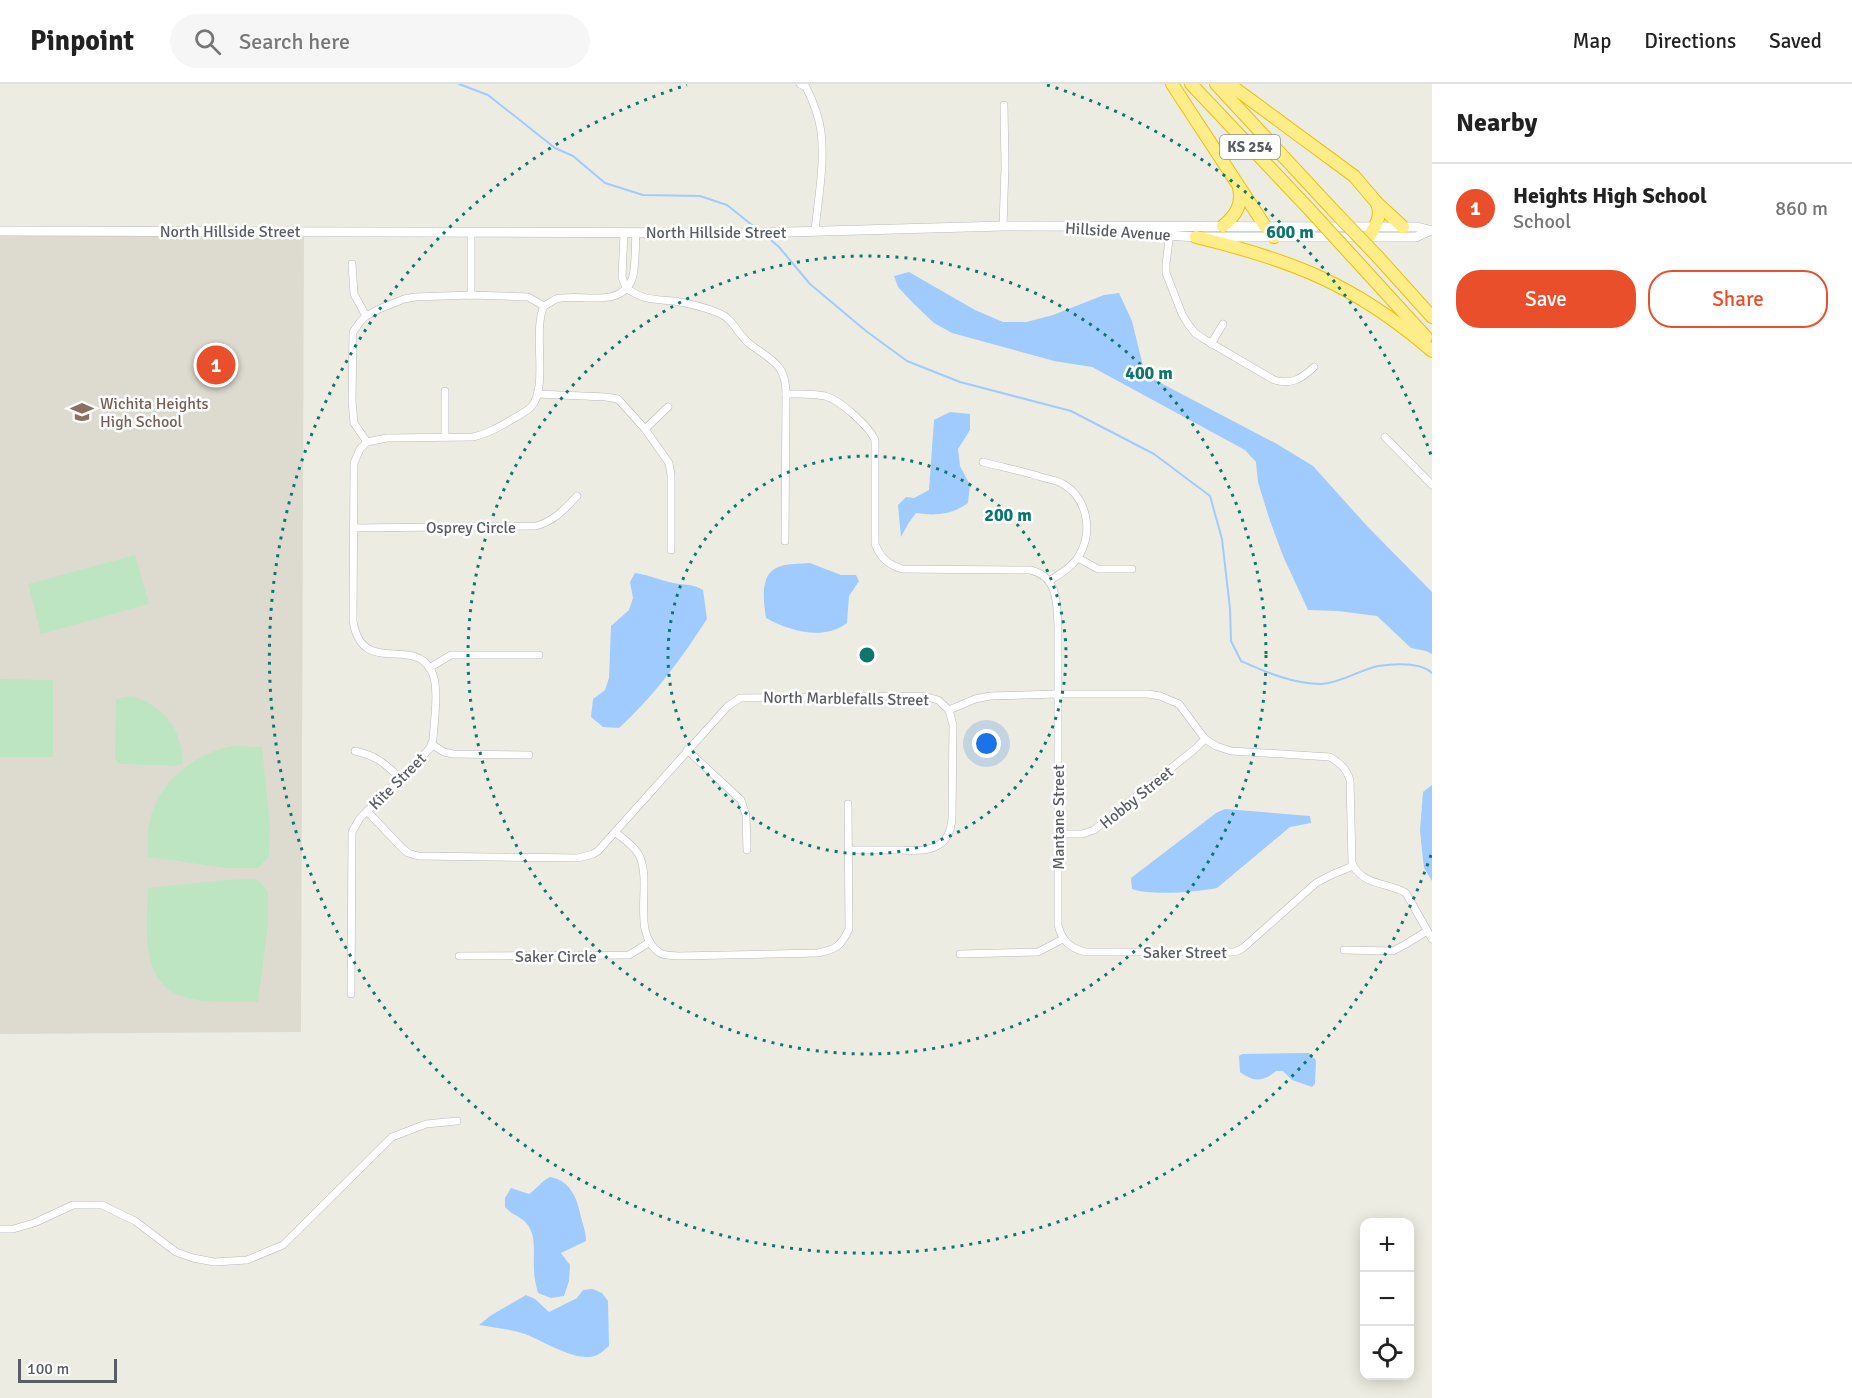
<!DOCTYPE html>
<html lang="en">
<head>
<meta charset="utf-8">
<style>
	body { margin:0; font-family:Signika,sans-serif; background:#f6f6f6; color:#222 }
	.controls { position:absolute; right:18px; bottom:18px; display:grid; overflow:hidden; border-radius:12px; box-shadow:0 3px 15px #0003 }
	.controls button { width:54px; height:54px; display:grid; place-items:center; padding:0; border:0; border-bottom:2px solid #e0e0e0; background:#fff; color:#222; font:30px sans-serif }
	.scale { position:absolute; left:18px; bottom:15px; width:99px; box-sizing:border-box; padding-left:6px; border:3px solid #5a5d63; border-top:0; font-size:16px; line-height:21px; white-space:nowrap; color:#5a5d63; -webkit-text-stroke:4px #fff; paint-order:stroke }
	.you { position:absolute; left:987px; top:660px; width:21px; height:21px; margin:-15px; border:4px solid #fff; border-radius:50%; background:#1a73e8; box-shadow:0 0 0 9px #1a73e833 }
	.badge { display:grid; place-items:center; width:39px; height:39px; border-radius:50%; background:#ea4f2b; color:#fff; font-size:20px; font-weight:700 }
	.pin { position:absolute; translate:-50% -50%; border:3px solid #fff; box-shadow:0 2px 6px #0006 }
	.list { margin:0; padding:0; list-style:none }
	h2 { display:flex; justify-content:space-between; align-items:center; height:78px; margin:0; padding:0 24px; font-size:26px }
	h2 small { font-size:20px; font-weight:400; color:#767676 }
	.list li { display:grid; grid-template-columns:39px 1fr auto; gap:18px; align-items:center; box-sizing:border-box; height:90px; padding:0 24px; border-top:2px solid #e0e0e0 }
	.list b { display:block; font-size:22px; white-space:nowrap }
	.list p { margin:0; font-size:20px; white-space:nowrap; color:#767676 }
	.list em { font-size:20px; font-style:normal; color:#767676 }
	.actions { display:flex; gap:12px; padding:18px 24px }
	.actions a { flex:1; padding:14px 0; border:2px solid #ea4f2b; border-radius:24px; text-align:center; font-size:21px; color:#ea4f2b }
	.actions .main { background:#ea4f2b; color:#fff }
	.icon { flex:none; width:33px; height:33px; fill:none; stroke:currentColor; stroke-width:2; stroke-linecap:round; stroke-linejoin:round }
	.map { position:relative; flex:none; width:1432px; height:1314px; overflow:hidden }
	header { display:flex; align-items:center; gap:36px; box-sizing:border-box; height:84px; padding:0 30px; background:#fff; border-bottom:2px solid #e0e0e0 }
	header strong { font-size:28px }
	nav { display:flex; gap:33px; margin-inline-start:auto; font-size:21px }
	.search { width:420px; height:54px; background:#f6f6f6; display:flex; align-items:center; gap:15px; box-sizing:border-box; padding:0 21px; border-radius:33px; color:#767676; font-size:22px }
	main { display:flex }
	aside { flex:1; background:#fff }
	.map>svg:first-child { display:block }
</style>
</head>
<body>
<header>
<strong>Pinpoint</strong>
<div class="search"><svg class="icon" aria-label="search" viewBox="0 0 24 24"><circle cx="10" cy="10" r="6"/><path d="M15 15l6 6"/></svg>Search here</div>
<nav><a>Map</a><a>Directions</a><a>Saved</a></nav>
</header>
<main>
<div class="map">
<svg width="1432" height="1314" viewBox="0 0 1432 1314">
	<rect width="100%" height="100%" fill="#edece2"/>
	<path fill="#dddbd0" d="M 304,147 L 301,948 L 0,950 L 0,148 Z"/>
	<g fill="#bee5c2">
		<path d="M 135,471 L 149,520 L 41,550 L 28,500 Z"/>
		<path d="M 0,595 L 53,596 L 53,673 L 0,673 Z"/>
		<path d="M 132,612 C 164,622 182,645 183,679 L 176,682 L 120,680 L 115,675 L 116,615 L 122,613 Z"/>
		<path d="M 233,662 L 262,663 L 270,741 L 269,773 L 258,784 L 227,784 L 148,773 C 148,762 147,750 149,740 C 157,699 193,669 233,662 Z"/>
		<path d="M 257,795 L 268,807 L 268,840 L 258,918 C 234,917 207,920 184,913 C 138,899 147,841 148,804 L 224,796 Z"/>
	</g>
	<g fill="#a0cbff">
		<path d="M 909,188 L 975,226 L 1003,238 L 1026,238 L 1053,231 L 1104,211 L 1119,209 L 1132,237 L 1144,286 L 1155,296 L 1277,360 L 1313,382 L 1368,443 L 1432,508 L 1432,570 L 1426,567 L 1411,564 L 1377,532 L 1338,527 L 1308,526 L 1283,472 L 1269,434 L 1258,398 L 1256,378 L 1245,366 L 1092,283 L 1054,277 L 952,249 L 934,239 L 913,219 L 898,203 L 894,192 Z"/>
		<path d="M 950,328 L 970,330 L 970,346 L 958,365 L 960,382 L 970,401 L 968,419 C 952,431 935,432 916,429 L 908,440 L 901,453 L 898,421 L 906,413 L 914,414 L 929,406 L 934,336 Z"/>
		<path d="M 810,479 L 841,491 L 856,491 L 859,497 L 849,512 L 847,539 C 823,557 790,547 766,534 C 764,519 759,493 776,484 C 785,479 800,480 810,479 Z"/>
		<path d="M 635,489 C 650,491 664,498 679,500 C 690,501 694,501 703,506 L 707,535 C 682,574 653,613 619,644 L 603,643 L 591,633 L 593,615 L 605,606 L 609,594 L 611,542 L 629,526 L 633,514 L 630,498 Z"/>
		<path d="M 1432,701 L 1432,797 L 1424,784 L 1422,767 L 1420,746 L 1423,708 Z"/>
		<path d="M 1225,725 L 1310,732 L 1311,739 L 1290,743 L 1217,804 C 1197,808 1151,812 1132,805 L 1131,794 L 1216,729 Z"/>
		<path d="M 1309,969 L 1316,976 L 1315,1000 L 1312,1003 L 1292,996 L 1283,987 L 1276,987 C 1264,998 1253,998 1240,988 L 1239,972 L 1242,970 Z"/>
		<path d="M 550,1093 C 571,1097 577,1114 581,1133 C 583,1141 586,1148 586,1157 L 561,1169 L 570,1181 L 569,1197 L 564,1212 L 551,1214 L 538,1209 C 536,1201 534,1194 534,1186 C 533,1171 537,1152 527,1140 C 522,1133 512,1131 505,1123 L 505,1114 L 511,1104 L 529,1110 C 537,1105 541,1097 550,1093 Z"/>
		<path d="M 593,1205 L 602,1209 L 608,1217 L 609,1262 C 605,1265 601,1269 597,1271 C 578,1280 544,1257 525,1250 C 510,1245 495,1244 479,1241 L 490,1232 L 526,1211 L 535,1215 L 549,1228 L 577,1214 L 583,1206 Z"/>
	</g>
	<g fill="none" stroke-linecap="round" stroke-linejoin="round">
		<g stroke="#a0cbff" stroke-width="2">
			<path d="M 459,0 L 488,11 L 555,64 L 573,72 L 605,99 L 643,111 L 700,112 L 727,121 L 757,145"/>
			<path d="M 766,152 L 779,163 L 810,200 L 866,247 L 907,277 L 960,298 L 1071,327 L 1154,370 L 1210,412 L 1222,455 L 1230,525 L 1231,557 L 1241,577 C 1266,588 1293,600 1321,600 C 1341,599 1359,586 1378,582 C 1393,580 1420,578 1432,589"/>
		</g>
		<g stroke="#b7b9bf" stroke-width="8">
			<g id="street">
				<path d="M 800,0 L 806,3 C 813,17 819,32 821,48 C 825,80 818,115 815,147"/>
				<path d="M 1003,142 L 1005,83 L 1004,21"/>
				<path d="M 471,148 L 471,211"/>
				<path d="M 1170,148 L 1166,180 L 1166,189 L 1182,230 L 1188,240 L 1195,249 L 1204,255 L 1274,296 C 1292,301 1301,295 1314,283"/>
				<path d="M 624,149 L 622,193 L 626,204"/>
				<path d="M 352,180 L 354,210 L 366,232"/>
				<path d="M 626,204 C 645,217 653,215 674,217 C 688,219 706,224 719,229 C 734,235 738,252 751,261 C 773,277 786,281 786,310 C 798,310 812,309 825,312 C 840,316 869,342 875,356 L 875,460 C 881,474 887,480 902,485 L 1030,486 C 1058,492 1057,519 1058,542 L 1058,841 C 1062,857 1070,864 1085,868 L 1235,868 L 1243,864 L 1316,799 L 1331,791 L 1353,782"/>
				<path d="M 1211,260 L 1223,240"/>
				<path d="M 445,307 L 445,353"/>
				<path d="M 537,310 L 606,313 L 618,315 L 645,345 L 669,379 L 671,391 L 671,466"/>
				<path d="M 645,345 L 668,323"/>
				<path d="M 1385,353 L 1432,401"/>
				<path d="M 367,358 L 387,354 L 473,353 C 487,350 499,343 511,336 C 518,332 526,328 531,323 C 549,304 532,247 544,222 C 548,220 552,217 556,215 C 580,209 621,225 632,195 C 636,186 635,160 636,149"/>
				<path d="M 367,358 L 354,339 L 352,317 L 353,248 L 360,238 L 366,232 L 379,225 L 404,215 L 415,213 L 471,211 L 528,213 L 544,222"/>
				<path d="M 983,378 C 1002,383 1022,387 1041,393 C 1048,395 1057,396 1063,400 C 1087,414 1093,446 1080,470 C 1074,482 1060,490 1049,497"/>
				<path d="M 354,444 L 536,442 C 554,437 564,426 577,412"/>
				<path d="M 785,457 L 786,310"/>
				<path d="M 1078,474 L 1098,485 L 1132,485"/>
				<path d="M 429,584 L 451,571 L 539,571"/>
				<path d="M 431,660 L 444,668 L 453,670 L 529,671"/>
				<path d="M 687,666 L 741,716 L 746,731 L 747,766"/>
				<path d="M 355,667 C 377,672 384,679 400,694"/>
				<path d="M 367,727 L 402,764 L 408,769 L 418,772 L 578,774 L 593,770 L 598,767 L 727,623 L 740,614 L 924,612 L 938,616 L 949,626 L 975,615 L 990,612 L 1058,610 L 1148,610 L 1160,612 L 1179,620 L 1205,655 L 1216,662 L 1231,667 L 1330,673 C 1341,680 1346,684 1350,696 L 1352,779 C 1362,802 1387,798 1406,809 L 1432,855"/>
				<path d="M 615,748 C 623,755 634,761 639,771 C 653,798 630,850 660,869 C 664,872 672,871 678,872 L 818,869 C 837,865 841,862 849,845 L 848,720"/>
				<path d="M 1058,750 L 1082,750 L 1094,746 L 1195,665 L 1205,655"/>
				<path d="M 849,766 C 865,766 881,766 896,766 C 923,767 950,769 952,734 L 953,641 L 949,626"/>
				<path d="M 1344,866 L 1393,867 L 1406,860 L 1427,847"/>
				<path d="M 960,870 L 1038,868 L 1063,855"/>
				<path d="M 459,872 L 629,871 L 650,858"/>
				<path d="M 351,910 L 352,748 L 360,734 L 418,677 L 431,663 L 433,655 C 434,637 440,602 431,586 C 412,552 362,593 353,537 L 354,379 L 360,365 L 367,358"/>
				<path d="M 0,1145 L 13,1145 L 34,1139 L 73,1121 L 102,1121 L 135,1137 L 176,1168 L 193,1174 L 214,1178 L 247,1176 L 283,1161 L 392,1053 L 426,1040 L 457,1037"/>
			</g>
		</g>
		<g stroke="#b7bac1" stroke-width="10">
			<g id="secondary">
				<path d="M 0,147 L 751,149 L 1003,142 L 1417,143 L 1432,147"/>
				<path d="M 1123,148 L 1196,153 L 1416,153 L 1429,147"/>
			</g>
		</g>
		<g stroke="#efc000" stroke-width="14">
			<g id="highway">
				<path d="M 1172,0 L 1265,142 L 1274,153"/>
				<path d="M 1191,0 L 1309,125"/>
				<path d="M 1216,0 L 1332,125"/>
				<path d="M 1229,0 L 1354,92 L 1377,119 L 1403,143"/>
				<path d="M 1223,142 C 1235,132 1243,121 1239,104"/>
				<path d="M 1196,153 C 1292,176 1356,201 1432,267"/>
				<path d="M 1369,153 C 1376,141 1382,132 1377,119"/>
				<path d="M 1352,172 L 1426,253"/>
				<path d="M 1378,173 L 1432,233"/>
			</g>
		</g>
		<use href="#street" stroke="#fff" stroke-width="7"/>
		<use href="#secondary" stroke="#fff" stroke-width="9"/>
		<use href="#highway" stroke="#feed88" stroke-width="12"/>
		<g stroke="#efc000" stroke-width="14" stroke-linecap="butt">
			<g id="highway-bridge">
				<path d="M 1309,125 L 1352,172"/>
				<path d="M 1332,125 L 1378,173"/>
			</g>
		</g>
		<use href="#highway-bridge" stroke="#feed88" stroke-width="12"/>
	</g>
	<g fill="none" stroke="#0f766e" stroke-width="3" stroke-dasharray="3 6">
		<circle cx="867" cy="571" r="199"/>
		<circle cx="867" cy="571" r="399"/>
		<path d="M1431 771A598 598 0 1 1 687 1M1047 1A598 598 0 0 1 1431 371"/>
	</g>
	<defs>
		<g id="school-bare" transform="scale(1.8)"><path d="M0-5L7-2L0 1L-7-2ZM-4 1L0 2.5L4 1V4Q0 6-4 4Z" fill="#8d6e63" stroke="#fff" stroke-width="2.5" paint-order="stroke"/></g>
	</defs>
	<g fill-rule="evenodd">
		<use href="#school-bare" x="82" y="328"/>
	</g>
	<g text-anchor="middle" stroke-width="5" stroke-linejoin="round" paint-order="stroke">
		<rect fill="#fff" stroke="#8c8e92" stroke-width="1.5" x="1220" y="51" width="60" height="24" rx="4.5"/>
		<g font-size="15" font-weight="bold" fill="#5a5d63">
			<text x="1250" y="68">KS 254</text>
		</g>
		<g font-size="16" fill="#5a5d63" stroke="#fff">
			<text x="230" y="153">North Hillside Street</text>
			<text transform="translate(1118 147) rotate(4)" y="6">Hillside Avenue</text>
			<text x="716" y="154">North Hillside Street</text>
			<text x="471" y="449">Osprey Circle</text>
			<text transform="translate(846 614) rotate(1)" y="6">North Marblefalls Street</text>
			<text transform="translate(397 697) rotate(-45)" y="6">Kite Street</text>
			<text transform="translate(1136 713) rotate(-39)" y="6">Hobby Street</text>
			<text transform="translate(1058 733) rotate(-90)" y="6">Mantane Street</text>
			<text x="1185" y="874">Saker Street</text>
			<text x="556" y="878">Saker Circle</text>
		</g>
		<g font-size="16" fill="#785e54" stroke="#fff" text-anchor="start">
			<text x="100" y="325">Wichita Heights<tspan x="100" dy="18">High School</tspan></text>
		</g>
	</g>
	<circle cx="867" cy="571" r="9" fill="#0f766e" stroke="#fff" stroke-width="3"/>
	<g font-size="18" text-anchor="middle" font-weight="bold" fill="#0f766e" stroke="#fff" stroke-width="5" stroke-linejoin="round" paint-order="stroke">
		<text x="1290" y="154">600 m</text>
		<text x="1149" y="295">400 m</text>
		<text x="1008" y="437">200 m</text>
	</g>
</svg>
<div class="controls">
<button>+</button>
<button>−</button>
<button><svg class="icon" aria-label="locate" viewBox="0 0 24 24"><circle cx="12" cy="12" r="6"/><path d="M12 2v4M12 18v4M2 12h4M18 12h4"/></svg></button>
</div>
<div class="scale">100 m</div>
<div class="you"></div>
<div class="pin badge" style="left:216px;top:281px">1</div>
</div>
<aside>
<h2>Nearby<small></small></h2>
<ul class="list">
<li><span class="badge">1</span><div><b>Heights High School</b><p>School</p></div><em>860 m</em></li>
</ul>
<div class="actions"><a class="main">Save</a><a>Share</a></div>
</aside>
</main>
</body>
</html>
